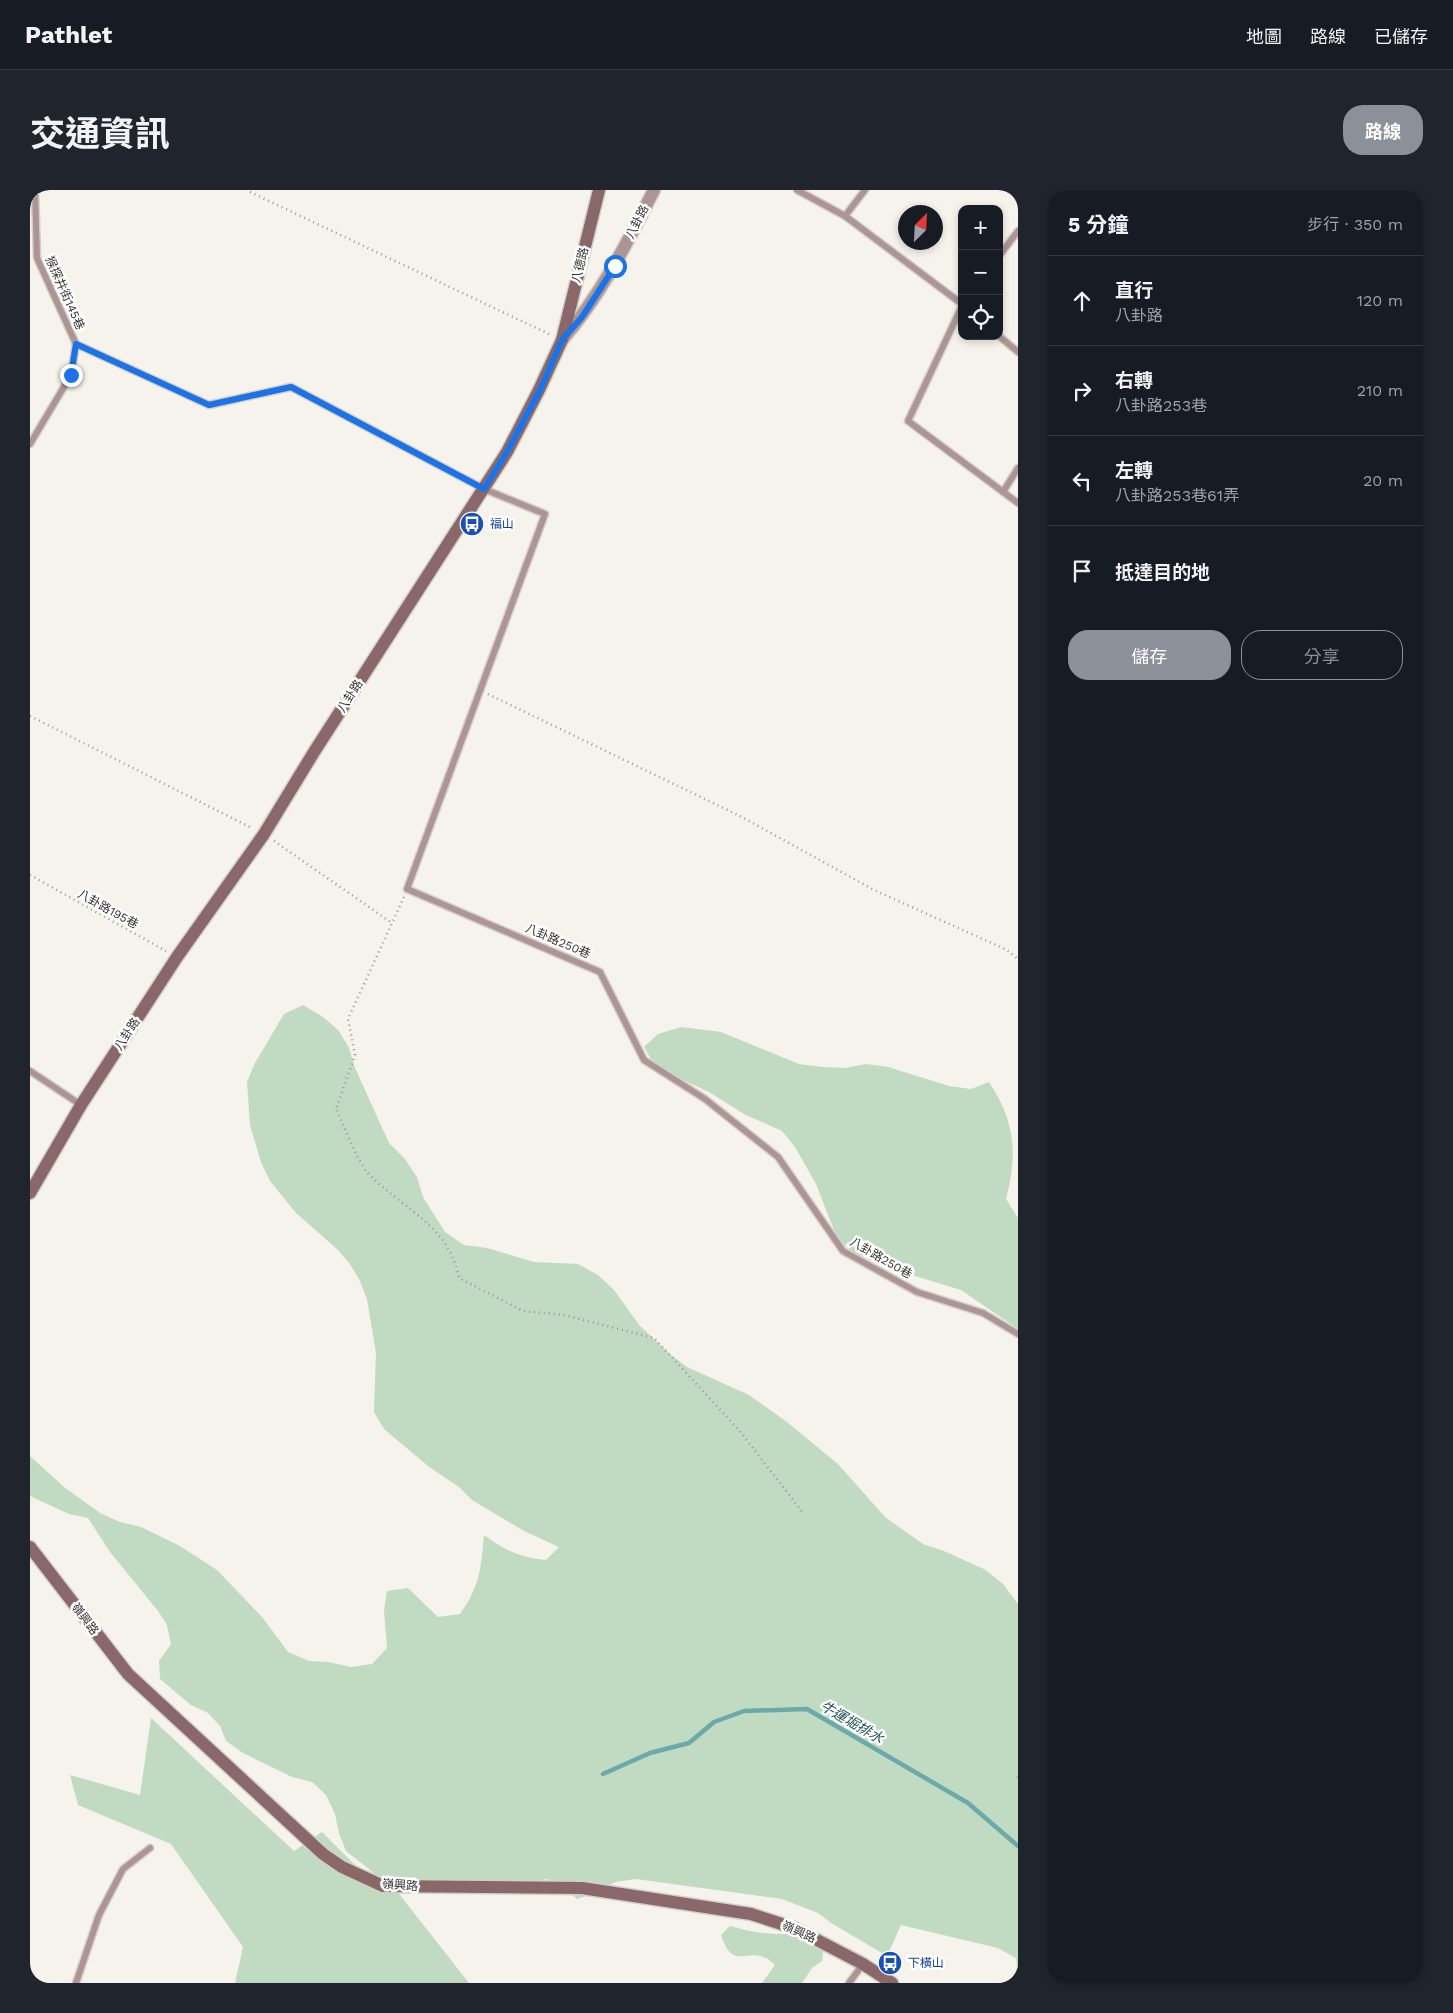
<!DOCTYPE html>
<html lang="zh-TW">
<head>
<meta charset="utf-8">
<style>
	body { margin:0; font-family:"Work Sans","Noto Sans TC",sans-serif; background:#20242c; color:#f1f3f6 }
	.controls { position:absolute; right:15px; top:15px; display:grid; overflow:hidden; border-radius:10px; box-shadow:0 2px 8px #0003 }
	.controls button { width:45px; height:45px; display:grid; place-items:center; padding:0; border:0; border-bottom:1px solid #363941; background:#171b24; color:#f1f3f6; font:25px sans-serif }
	.compass { position:absolute; left:868px; top:15px; width:45px; height:45px; border-radius:50%; background:#171b24; box-shadow:0 2px 8px #0003; rotate:24deg }
	.stop { position:absolute; width:15px; height:15px; margin:-11px; border:4px solid #1a73e8; border-radius:50%; background:#fff }
	.stop.end { background:#1a73e8; border-color:#fff; box-shadow:0 1px 5px #0008 }
	.list { margin:0; padding:0; list-style:none }
	h2 { display:flex; justify-content:space-between; align-items:center; height:65px; margin:0; padding:0 20px; font-size:21px }
	h2 small { font-size:16px; font-weight:400; color:#9ea1a6 }
	.list li { display:grid; grid-template-columns:32px 1fr auto; gap:15px; align-items:center; box-sizing:border-box; height:90px; padding:0 20px; border-top:1px solid #363941 }
	.list b { display:block; font-size:19px; white-space:nowrap }
	.list p { margin:0; font-size:16px; white-space:nowrap; color:#9ea1a6 }
	.list em { font-size:16px; font-style:normal; color:#9ea1a6 }
	.actions { display:flex; gap:10px; padding:15px 20px }
	.actions a { flex:1; padding:11px 0; border:1px solid #8c9099; border-radius:20px; text-align:center; font-size:18px; color:#8c9099 }
	.actions .main { background:#8c9099; color:#fff }
	.icon { flex:none; width:28px; height:28px; fill:none; stroke:currentColor; stroke-width:2; stroke-linecap:round; stroke-linejoin:round }
	.map { position:relative; flex:none; width:988px; height:1793px; overflow:hidden; border-radius:20px }
	header { display:flex; align-items:center; gap:30px; box-sizing:border-box; height:70px; padding:0 25px; background:#171b24; border-bottom:1px solid #363941 }
	header strong { font-size:24px }
	nav { display:flex; gap:28px; margin-inline-start:auto; font-size:18px }
	.intro { display:flex; align-items:center; justify-content:space-between; box-sizing:border-box; height:120px; padding:0 30px }
	h1 { margin:0; font-size:35px }
	.button { padding:12px 22px; border-radius:20px; background:#8c9099; color:#fff; font-size:18px; font-weight:700 }
	main { display:flex; gap:30px; padding:0 30px }
	aside { flex:1; background:#171b24; border-radius:20px; box-shadow:0 2px 8px #0003 }
	.map>svg:first-child { display:block }
</style>
</head>
<body>
<header>
<strong>Pathlet</strong>
<nav><a>地圖</a><a>路線</a><a>已儲存</a></nav>
</header>
<div class="intro"><h1>交通資訊</h1><a class="button">路線</a></div>
<main>
<div class="map">
<svg width="988" height="1793" viewBox="0 0 988 1793">
	<rect width="100%" height="100%" fill="#f6f2ec"/>
	<g fill="#c0dbc1">
		<path d="M 273,815 L 293,827 L 309,841 L 319,858 L 325,878 L 359,953 L 375,969 L 387,987 L 393,1007 L 415,1042 L 434,1055 L 457,1058 L 504,1072 L 548,1074 L 568,1085 L 584,1100 L 610,1136 L 640,1164 L 657,1177 L 719,1205 L 757,1232 L 808,1274 L 855,1327 L 893,1354 L 914,1361 L 956,1380 L 974,1395 L 988,1414 L 988,1787 L 986,1768 L 968,1758 L 871,1735 L 857,1766 L 801,1733 L 788,1723 L 752,1709 L 606,1689 L 585,1692 L 565,1703 L 547,1709 L 533,1696 L 517,1689 L 499,1693 L 362,1695 L 439,1793 L 205,1793 L 213,1757 L 141,1654 L 48,1615 L 40,1585 L 110,1605 L 121,1528 L 264,1661 L 292,1642 L 327,1677 L 344,1683 L 316,1661 L 309,1643 L 305,1624 L 296,1605 L 282,1592 L 262,1587 L 213,1563 L 196,1551 L 190,1536 L 178,1523 L 161,1515 L 130,1489 L 129,1471 L 141,1454 L 137,1435 L 128,1421 L 80,1362 L 58,1328 L 39,1324 L 0,1306 L 0,1266 L 34,1297 L 70,1323 L 90,1332 L 111,1337 L 150,1356 L 187,1380 L 233,1428 L 258,1462 L 279,1471 L 298,1472 L 321,1477 L 342,1474 L 357,1458 L 354,1420 L 357,1401 L 378,1398 L 408,1427 L 430,1424 C 450,1396 451,1378 454,1345 C 477,1361 488,1367 516,1370 L 529,1357 L 494,1341 L 442,1310 L 429,1297 L 398,1276 L 354,1239 L 344,1222 L 346,1163 L 337,1109 L 330,1091 L 320,1074 L 307,1059 L 266,1023 L 240,991 L 231,972 L 220,935 L 217,892 L 225,873 L 254,824 Z"/>
		<path d="M 651,837 L 691,842 L 769,874 L 793,877 L 815,878 L 836,874 L 858,877 L 919,896 L 941,899 L 959,892 C 985,931 988,964 976,1009 L 988,1028 L 988,1139 L 931,1100 L 856,1077 L 823,1062 L 807,1048 L 786,994 L 765,957 L 752,941 L 714,924 L 679,902 L 644,886 L 624,874 L 614,857 L 628,844 Z"/>
		<path d="M 700,1736 C 719,1742 752,1747 770,1742 L 794,1756 L 792,1771 L 782,1778 L 772,1793 L 732,1793 L 745,1775 C 742,1773 739,1769 736,1768 C 715,1758 703,1781 691,1745 Z"/>
	</g>
	<g fill="none" stroke-linecap="round" stroke-linejoin="round">
		<path stroke="#6ba9aa" stroke-width="4.5" d="M 573,1584 L 620,1563 L 659,1553 L 684,1532 L 714,1521 L 777,1519 L 938,1613 L 988,1656"/>
		<g stroke="#d3d0ca" stroke-width="9">
			<g id="lane">
				<path d="M 5,0 L 7,68 L 46,154"/>
				<path d="M 767,0 L 815,26 L 932,114"/>
				<path d="M 815,26 L 835,0"/>
				<path d="M 969,66 L 988,41"/>
				<path d="M 932,116 L 878,231 L 988,313"/>
				<path d="M 969,146 L 988,162"/>
				<path d="M 46,154 L 179,215 L 261,197 L 454,299 L 515,324 L 377,699 L 570,782 L 614,870 L 675,909 L 748,967 L 813,1061 L 887,1102 L 953,1123 L 988,1144"/>
				<path d="M 0,254 L 41,185 L 46,154"/>
				<path d="M 973,302 L 988,278"/>
				<path d="M 0,881 L 51,915"/>
				<path d="M 46,1793 L 69,1725 L 93,1679 L 120,1658"/>
				<path d="M 819,1793 L 833,1774"/>
			</g>
		</g>
		<g stroke="#d3d0ca" stroke-width="15">
			<path id="street" d="M 532,150 C 571,105 597,53 624,0"/>
		</g>
		<g stroke="#d3d0ca" stroke-width="15">
			<g id="secondary">
				<path d="M 0,1003 L 51,915 L 147,767 L 234,644 L 284,562 L 477,262 L 509,200 L 532,150 L 569,0"/>
				<path d="M 0,1357 L 98,1484 L 293,1664 L 312,1677 L 353,1696 L 552,1698 L 721,1724 L 764,1738 L 833,1774 L 862,1793"/>
			</g>
		</g>
		<g stroke="#9b9894" stroke-width="2.5" stroke-dasharray="1 4" stroke-linecap="butt">
			<path d="M 220,2 L 521,145"/>
			<path d="M 458,504 L 710,626 L 844,700 L 977,760 L 988,769"/>
			<path d="M 0,526 L 222,638"/>
			<path d="M 244,651 L 362,733"/>
			<path d="M 0,685 L 136,761"/>
			<path d="M 374,707 L 318,829 L 325,865 L 306,919 C 313,934 328,972 337,982 C 370,1018 419,1034 429,1088 L 493,1121 L 535,1125 L 624,1148 L 708,1239 L 774,1324"/>
			<path d="M 987,1587 L 988,1588"/>
		</g>
		<use href="#lane" stroke="#ad9596" stroke-width="6"/>
		<use href="#street" stroke="#ad9596" stroke-width="12"/>
		<use href="#secondary" stroke="#8a686a" stroke-width="12"/>
	</g>
	<g fill="none" stroke-linecap="round" stroke-linejoin="round">
		<path stroke="#1a73e8" stroke-width="6" d="M 41,185 L 46,154 L 179,215 L 261,197 L 454,299 L 477,262 L 510,200 L 532,150 L 552,127 L 585,76"/>
	</g>
	<defs>
		<g id="bus-disc" transform="scale(1.25)"><circle r="9.5" fill="#1a4fb4" stroke="#fff"/><path d="M-5-6H5V4H4V6H2V4H-2V6H-4V4H-5ZM-3.5-4V0h7V-4ZM-3.5 1.2v1.5H-2V1.2ZM2 1.2v1.5H3.5V1.2Z" fill="#fff"/></g>
	</defs>
	<g fill-rule="evenodd">
		<use href="#bus-disc" x="442" y="334"/>
		<use href="#bus-disc" x="860" y="1773"/>
	</g>
	<g text-anchor="middle" stroke-width="5" stroke-linejoin="round" paint-order="stroke">
		<g font-size="12" fill="#353331" stroke="#fff">
			<text transform="translate(607 32) rotate(-63)" y="4">八卦路</text>
			<text transform="translate(550 75) rotate(-76)" y="4">八德路</text>
			<text transform="translate(35 103) rotate(66)" y="4">猴探井街145巷</text>
			<text transform="translate(320 506) rotate(-57)" y="4">八卦路</text>
			<text transform="translate(78 719) rotate(29)" y="4">八卦路195巷</text>
			<text transform="translate(528 751) rotate(23)" y="4">八卦路250巷</text>
			<text transform="translate(97 844) rotate(-57)" y="4">八卦路</text>
			<text transform="translate(851 1068) rotate(30)" y="4">八卦路250巷</text>
			<text transform="translate(55 1429) rotate(53)" y="4">嶺興路</text>
			<text transform="translate(370 1695) rotate(4)" y="4">嶺興路</text>
			<text transform="translate(769 1742) rotate(24)" y="4">嶺興路</text>
		</g>
		<g font-size="12" fill="#164399" stroke="#fff" text-anchor="start">
			<text x="460" y="338">福山</text>
			<text x="878" y="1777">下橫山</text>
		</g>
		<g font-size="14" font-style="italic" fill="#1d5354" stroke="#fff">
			<text transform="translate(822 1532) rotate(30)" y="5">牛運堀排水</text>
		</g>
	</g>
</svg>
<div class="controls">
<button>+</button>
<button>−</button>
<button><svg class="icon" aria-label="locate" viewBox="0 0 24 24"><circle cx="12" cy="12" r="6"/><path d="M12 2v4M12 18v4M2 12h4M18 12h4"/></svg></button>
</div>
<svg class="compass" viewBox="-18 -18 36 36"><path d="M0-13l5 13h-10z" fill="#e53935"/><path d="M0 13l5-13h-10z" fill="#9ea1a6"/></svg>
<div class="stop" style="left:585px;top:76px"></div>
<div class="stop end" style="left:41px;top:185px"></div>
</div>
<aside>
<h2>5 分鐘<small>步行 · 350 m</small></h2>
<ul class="list">
<li><svg class="icon" aria-label="ahead" viewBox="0 0 24 24"><path d="M12 20V5M6 11l6-6 6 6"/></svg><div><b>直行</b><p>八卦路</p></div><em>120 m</em></li>
<li><svg class="icon" aria-label="right" viewBox="0 0 24 24"><path d="M7 20v-9h11M14 6l5 5-5 5"/></svg><div><b>右轉</b><p>八卦路253巷</p></div><em>210 m</em></li>
<li><svg class="icon" aria-label="left" viewBox="0 0 24 24"><path d="M17 20v-9H6M10 6l-5 5 5 5"/></svg><div><b>左轉</b><p>八卦路253巷61弄</p></div><em>20 m</em></li>
<li><svg class="icon" aria-label="arrive" viewBox="0 0 24 24"><path d="M6 21V4h12l-3 4 3 4H6"/></svg><div><b>抵達目的地</b></div></li>
</ul>
<div class="actions"><a class="main">儲存</a><a>分享</a></div>
</aside>
</main>
</body>
</html>
